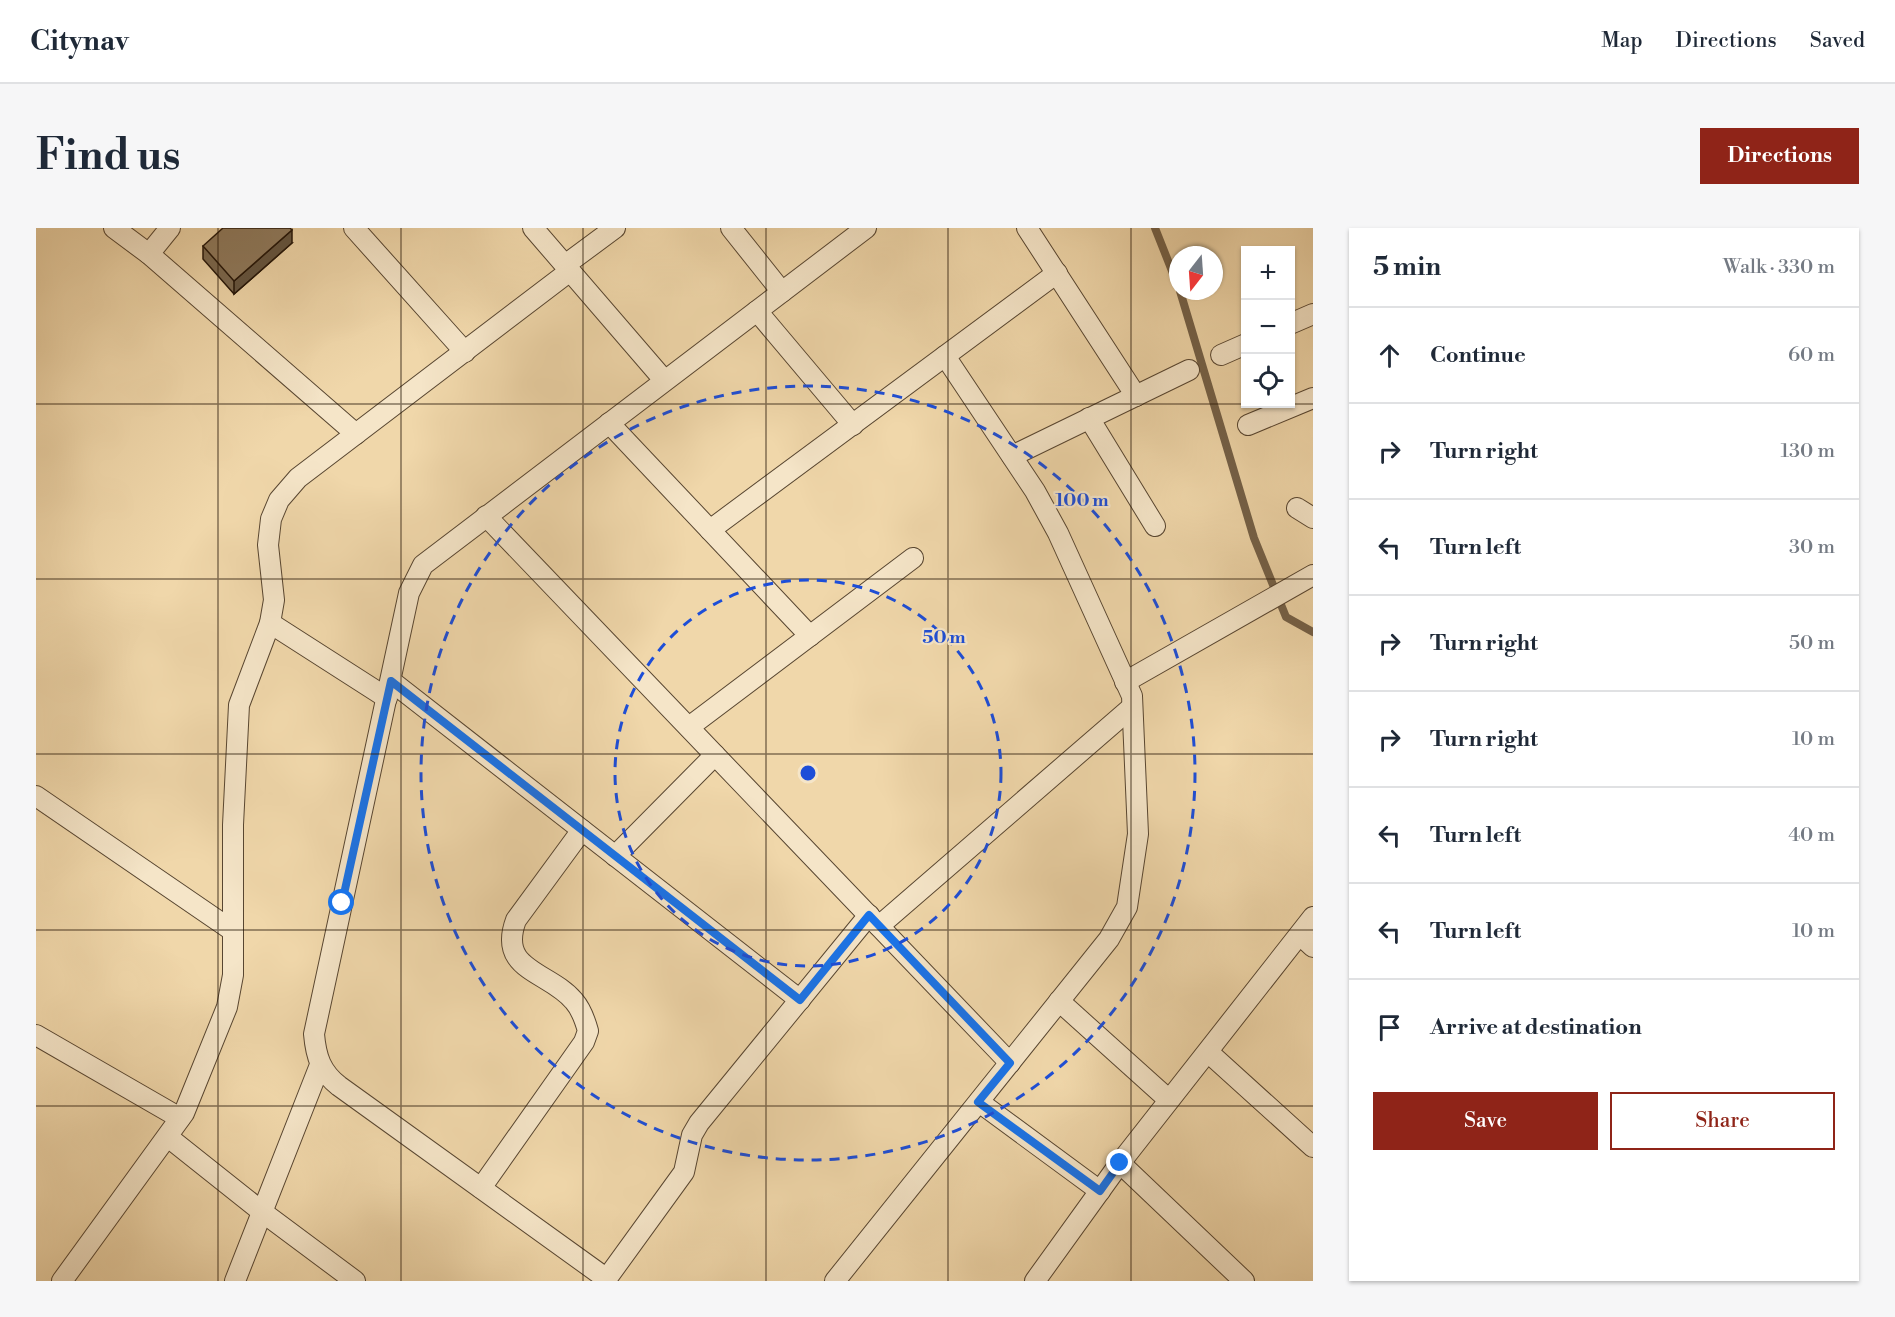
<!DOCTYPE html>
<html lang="en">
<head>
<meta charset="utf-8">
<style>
	body { margin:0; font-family:"Libre Bodoni",serif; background:#f6f6f7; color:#1f2937 }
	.controls { position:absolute; right:18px; top:18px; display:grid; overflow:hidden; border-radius:0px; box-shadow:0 2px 4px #0004 }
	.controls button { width:54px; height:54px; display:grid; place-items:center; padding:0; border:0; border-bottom:2px solid #e0e1e3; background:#fff; color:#1f2937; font:30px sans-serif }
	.compass { position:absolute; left:1133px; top:18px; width:54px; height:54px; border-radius:50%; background:#fff; box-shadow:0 2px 4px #0004; rotate:197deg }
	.stop { position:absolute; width:18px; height:18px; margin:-14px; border:4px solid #1a73e8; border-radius:50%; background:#fff }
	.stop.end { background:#1a73e8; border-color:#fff; box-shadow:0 2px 6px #0008 }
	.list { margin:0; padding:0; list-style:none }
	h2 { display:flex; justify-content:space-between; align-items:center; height:78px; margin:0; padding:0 24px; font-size:26px }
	h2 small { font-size:20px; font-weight:400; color:#747a83 }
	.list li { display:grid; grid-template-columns:39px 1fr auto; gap:18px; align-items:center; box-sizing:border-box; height:96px; padding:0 24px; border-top:2px solid #e0e1e3 }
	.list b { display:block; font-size:22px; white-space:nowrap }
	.list em { font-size:20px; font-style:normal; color:#747a83 }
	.actions { display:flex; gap:12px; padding:18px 24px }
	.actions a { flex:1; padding:14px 0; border:2px solid #8f2418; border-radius:0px; text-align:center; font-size:21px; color:#8f2418 }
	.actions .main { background:#8f2418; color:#fff }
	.icon { flex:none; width:33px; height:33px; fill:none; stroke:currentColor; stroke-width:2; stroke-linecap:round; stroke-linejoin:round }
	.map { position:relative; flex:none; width:1277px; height:1053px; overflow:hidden; border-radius:0px }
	header { display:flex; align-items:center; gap:36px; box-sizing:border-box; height:84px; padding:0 30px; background:#fff; border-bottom:2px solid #e0e1e3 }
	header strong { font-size:28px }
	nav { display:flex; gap:33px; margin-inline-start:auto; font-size:21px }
	.intro { display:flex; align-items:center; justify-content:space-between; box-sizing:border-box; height:144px; padding:0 36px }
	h1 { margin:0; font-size:42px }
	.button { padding:15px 27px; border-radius:0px; background:#8f2418; color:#fff; font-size:21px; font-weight:700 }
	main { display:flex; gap:36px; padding:0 36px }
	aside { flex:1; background:#fff; border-radius:0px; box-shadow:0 2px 4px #0004 }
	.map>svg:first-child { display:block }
</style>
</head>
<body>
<header>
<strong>Citynav</strong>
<nav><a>Map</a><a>Directions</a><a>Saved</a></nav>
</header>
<div class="intro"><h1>Find us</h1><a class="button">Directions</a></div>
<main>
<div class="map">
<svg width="1277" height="1053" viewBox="0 0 1277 1053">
	<rect width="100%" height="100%" fill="#f0d7aa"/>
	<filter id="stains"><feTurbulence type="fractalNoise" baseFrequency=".00333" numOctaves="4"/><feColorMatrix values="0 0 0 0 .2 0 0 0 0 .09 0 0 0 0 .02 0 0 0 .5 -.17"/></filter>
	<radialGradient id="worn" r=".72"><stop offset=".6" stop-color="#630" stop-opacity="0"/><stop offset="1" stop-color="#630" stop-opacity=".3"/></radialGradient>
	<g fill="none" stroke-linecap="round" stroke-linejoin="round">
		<g stroke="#756249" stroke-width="8">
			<path d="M 1119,0 L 1142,58"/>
			<path d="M 1144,63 L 1218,310 L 1250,389 L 1277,404"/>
		</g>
		<g stroke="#584631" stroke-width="22">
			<g id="street">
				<path d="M 78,0 L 113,26 L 320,206"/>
				<path d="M 318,0 L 429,124"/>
				<path d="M 497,0 L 628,152"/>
				<path d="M 695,0 L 746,64"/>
				<path d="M 991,0 L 1100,168"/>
				<path d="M 113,26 L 134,0"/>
				<path d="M 529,37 L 579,0"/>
				<path d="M 721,83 L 817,197"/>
				<path d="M 1254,96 L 1277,86"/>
				<path d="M 1185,127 L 1210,116"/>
				<path d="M 1053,190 L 1119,298"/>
				<path d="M 573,195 L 774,408"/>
				<path d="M 1212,197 L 1277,170"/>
				<path d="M 976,228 L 1153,142"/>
				<path d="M 1261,280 L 1277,290"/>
				<path d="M 450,288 L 974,835"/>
				<path d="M 674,302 L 1021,45"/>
				<path d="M 234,395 L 351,470"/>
				<path d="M 355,453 L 764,772"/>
				<path d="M 1089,454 L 1277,347"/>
				<path d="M 653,499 L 877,330"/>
				<path d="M 0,568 L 197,703"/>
				<path d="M 579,628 L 679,527"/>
				<path d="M 843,698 L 1096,479"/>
				<path d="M 1264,707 L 1277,719"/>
				<path d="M 1023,773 L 1133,872"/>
				<path d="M 0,807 L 144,890"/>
				<path d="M 1172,824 L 1277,919"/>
				<path d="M 943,874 L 1064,963"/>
				<path d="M 132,909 L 225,983 L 319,1053"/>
				<path d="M 1084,935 L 1208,1053"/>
				<path d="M 445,960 L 548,814 L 552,803 C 549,792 545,781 538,773 C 513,743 461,743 480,692 L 546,602"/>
				<path d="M 571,1051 L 303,858 C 285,844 280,829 278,806 L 373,365 L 387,337 L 830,0"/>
				<path d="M 26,1053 L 148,885 L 191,779 L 197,747 L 197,597 L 203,477 L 234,395 L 238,372 L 232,317 L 235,291 L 243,272 L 262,250 L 534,43"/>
				<path d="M 199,1053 L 284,837"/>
				<path d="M 569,1053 L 648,944 L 656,907 L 663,895 L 833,687"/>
				<path d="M 799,1053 L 1073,711 L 1091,679 L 1102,606 L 1096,468 L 1022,305 L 999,263 L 909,128"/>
				<path d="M 999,1053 L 1084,935 L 1277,689"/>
			</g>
		</g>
		<use href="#street" stroke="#f5e5c8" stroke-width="20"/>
	</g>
	<path fill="#7b6950" stroke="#251609" stroke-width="1.5" d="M 256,15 L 198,66 L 167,31 L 167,18 Z"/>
	<path fill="#645541" stroke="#251609" stroke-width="1.5" d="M 256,2 L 256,15 L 198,66 L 198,53 Z"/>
	<path fill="#8f7a5d" stroke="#251609" stroke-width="1.5" d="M 187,0 L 254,0 L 256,2 L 198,53 L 167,18 Z"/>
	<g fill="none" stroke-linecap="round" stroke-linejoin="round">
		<path stroke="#1a73e8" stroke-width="8" d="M 306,675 L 355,453 L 764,772 L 833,687 L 974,835 L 942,874 L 1064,963 L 1084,935"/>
	</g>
	<path fill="none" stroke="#251609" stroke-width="1.5" stroke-opacity="0.55" d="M 182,0 L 182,1053M 365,0 L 365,1053M 547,0 L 547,1053M 730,0 L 730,1053M 912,0 L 912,1053M 1095,0 L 1095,1053M 0,176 L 1210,176M 1210,176 L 1254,176M 1254,176 L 1277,176M 0,351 L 1277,351M 0,526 L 1277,526M 0,702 L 1277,702M 0,878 L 1277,878"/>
	<g fill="none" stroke="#1d4ed8" stroke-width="3" stroke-dasharray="10 8">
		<circle cx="772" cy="545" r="193"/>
		<circle cx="772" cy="545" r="387"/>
	</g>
	<circle cx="772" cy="545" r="9" fill="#1d4ed8" stroke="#f5e5c8" stroke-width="3"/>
	<g font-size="18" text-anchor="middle" font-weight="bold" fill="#1d4ed8" stroke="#f5e5c8" stroke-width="4.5" stroke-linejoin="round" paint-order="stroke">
		<text x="1046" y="278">100 m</text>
		<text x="908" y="415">50 m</text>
	</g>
	<rect width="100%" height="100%" filter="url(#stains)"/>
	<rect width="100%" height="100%" fill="url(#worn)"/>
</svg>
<div class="controls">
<button>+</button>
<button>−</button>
<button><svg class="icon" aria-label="locate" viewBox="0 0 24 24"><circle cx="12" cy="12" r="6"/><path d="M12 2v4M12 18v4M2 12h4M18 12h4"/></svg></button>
</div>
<svg class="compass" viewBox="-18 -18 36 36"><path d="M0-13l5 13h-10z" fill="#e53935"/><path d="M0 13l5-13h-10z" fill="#747a83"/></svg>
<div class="stop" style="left:306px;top:675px"></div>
<div class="stop end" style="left:1084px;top:935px"></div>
</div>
<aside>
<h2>5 min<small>Walk · 330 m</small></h2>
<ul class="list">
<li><svg class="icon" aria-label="ahead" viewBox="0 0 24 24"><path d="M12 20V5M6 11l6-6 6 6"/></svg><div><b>Continue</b></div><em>60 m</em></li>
<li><svg class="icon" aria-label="right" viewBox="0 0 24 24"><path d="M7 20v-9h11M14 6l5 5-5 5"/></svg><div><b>Turn right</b></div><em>130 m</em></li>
<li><svg class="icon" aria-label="left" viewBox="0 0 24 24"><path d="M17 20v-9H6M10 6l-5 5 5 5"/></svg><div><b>Turn left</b></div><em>30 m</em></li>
<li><svg class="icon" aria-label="right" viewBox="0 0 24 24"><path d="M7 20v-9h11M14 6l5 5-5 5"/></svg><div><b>Turn right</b></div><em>50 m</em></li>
<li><svg class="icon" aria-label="right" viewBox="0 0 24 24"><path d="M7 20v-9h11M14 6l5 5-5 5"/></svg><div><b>Turn right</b></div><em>10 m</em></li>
<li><svg class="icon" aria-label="left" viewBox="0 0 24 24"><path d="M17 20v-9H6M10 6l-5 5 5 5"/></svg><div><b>Turn left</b></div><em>40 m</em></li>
<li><svg class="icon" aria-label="left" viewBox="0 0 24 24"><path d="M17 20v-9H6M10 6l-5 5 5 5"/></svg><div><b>Turn left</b></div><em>10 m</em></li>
<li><svg class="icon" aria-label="arrive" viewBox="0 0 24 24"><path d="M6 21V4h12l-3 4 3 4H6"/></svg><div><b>Arrive at destination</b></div></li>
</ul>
<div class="actions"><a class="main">Save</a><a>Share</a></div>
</aside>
</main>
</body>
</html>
